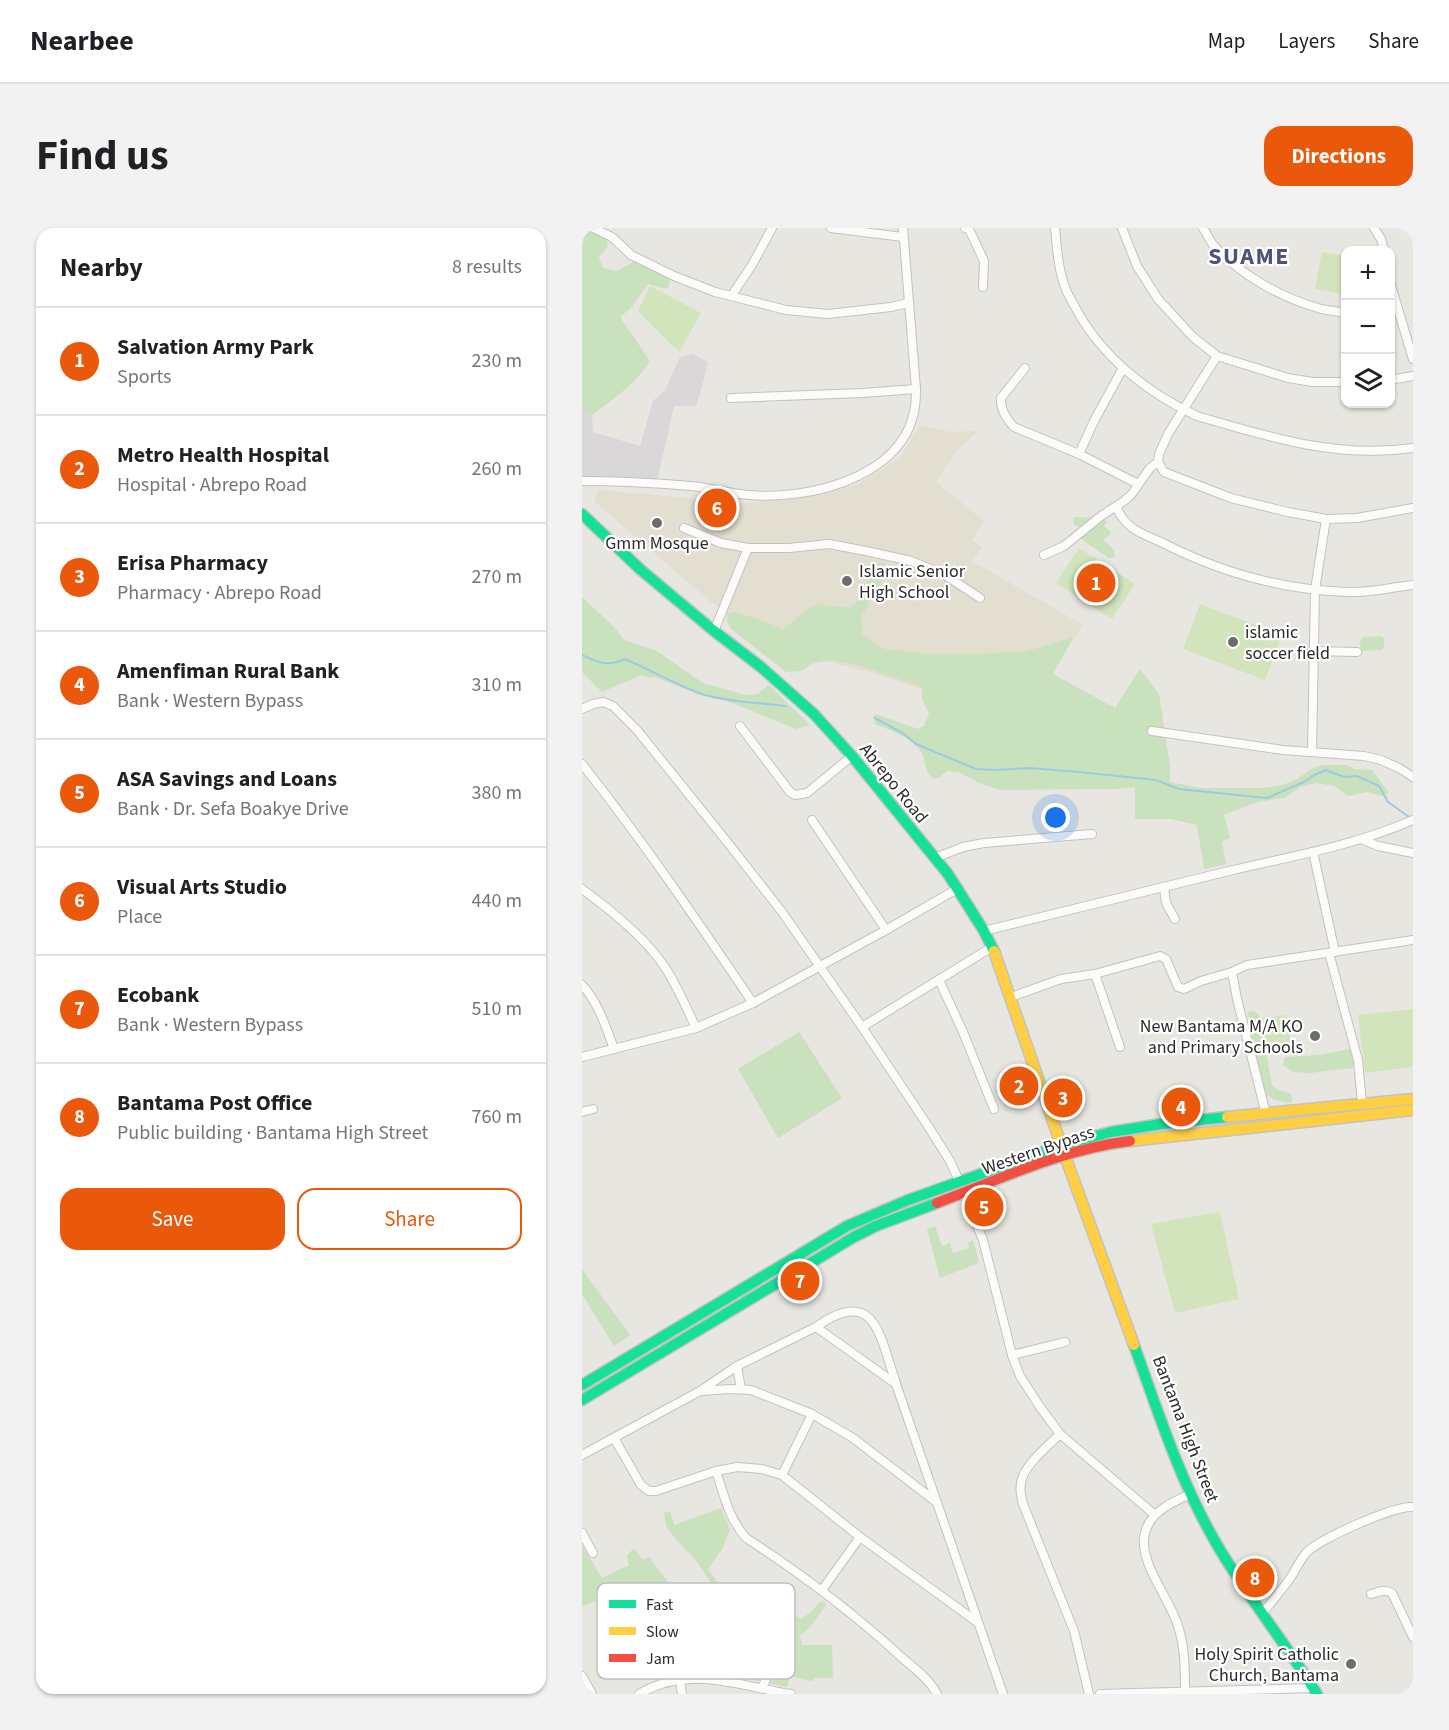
<!DOCTYPE html>
<html lang="en">
<head>
<meta charset="utf-8">
<style>
	body { margin:0; font-family:"Source Sans 3",sans-serif; background:#f2f2f2; color:#202124 }
	.controls { position:absolute; right:18px; top:18px; display:grid; overflow:hidden; border-radius:12px; box-shadow:0 2px 4px #0004 }
	.controls button { width:54px; height:54px; display:grid; place-items:center; padding:0; border:0; border-bottom:2px solid #e0e0e0; background:#fff; color:#202124; font:30px sans-serif }
	.you { position:absolute; left:474px; top:590px; width:21px; height:21px; margin:-15px; border:4px solid #fff; border-radius:50%; background:#1a73e8; box-shadow:0 0 0 9px #1a73e833 }
	.badge { display:grid; place-items:center; width:39px; height:39px; border-radius:50%; background:#ea580c; color:#fff; font-size:20px; font-weight:700 }
	.pin { position:absolute; translate:-50% -50%; border:3px solid #fff; box-shadow:0 2px 6px #0006 }
	.list { margin:0; padding:0; list-style:none }
	h2 { display:flex; justify-content:space-between; align-items:center; height:78px; margin:0; padding:0 24px; font-size:26px }
	h2 small { font-size:20px; font-weight:400; color:#757577 }
	.list li { display:grid; grid-template-columns:39px 1fr auto; gap:18px; align-items:center; box-sizing:border-box; height:108px; padding:0 24px; border-top:2px solid #e0e0e0 }
	.list b { display:block; font-size:22px; white-space:nowrap }
	.list p { margin:0; font-size:20px; white-space:nowrap; color:#757577 }
	.list em { font-size:20px; font-style:normal; color:#757577 }
	.actions { display:flex; gap:12px; padding:18px 24px }
	.actions a { flex:1; padding:14px 0; border:2px solid #ea580c; border-radius:18px; text-align:center; font-size:21px; color:#ea580c }
	.actions .main { background:#ea580c; color:#fff }
	.icon { flex:none; width:33px; height:33px; fill:none; stroke:currentColor; stroke-width:2; stroke-linecap:round; stroke-linejoin:round }
	.map { position:relative; flex:none; width:831px; height:1466px; overflow:hidden; border-radius:18px }
	header { display:flex; align-items:center; gap:36px; box-sizing:border-box; height:84px; padding:0 30px; background:#fff; border-bottom:2px solid #e0e0e0 }
	header strong { font-size:28px }
	nav { display:flex; gap:33px; margin-inline-start:auto; font-size:21px }
	.intro { display:flex; align-items:center; justify-content:space-between; box-sizing:border-box; height:144px; padding:0 36px }
	h1 { margin:0; font-size:42px }
	.button { padding:15px 27px; border-radius:18px; background:#ea580c; color:#fff; font-size:21px; font-weight:700 }
	main { display:flex; gap:36px; padding:0 36px }
	aside { flex:1; background:#fff; border-radius:18px; box-shadow:0 2px 4px #0004 }
	.map>svg:first-child { display:block }
</style>
</head>
<body>
<header>
<strong>Nearbee</strong>
<nav><a>Map</a><a>Layers</a><a>Share</a></nav>
</header>
<div class="intro"><h1>Find us</h1><a class="button">Directions</a></div>
<main>
<aside>
<h2>Nearby<small>8 results</small></h2>
<ul class="list">
<li><span class="badge">1</span><div><b>Salvation Army Park</b><p>Sports</p></div><em>230 m</em></li>
<li><span class="badge">2</span><div><b>Metro Health Hospital</b><p>Hospital · Abrepo Road</p></div><em>260 m</em></li>
<li><span class="badge">3</span><div><b>Erisa Pharmacy</b><p>Pharmacy · Abrepo Road</p></div><em>270 m</em></li>
<li><span class="badge">4</span><div><b>Amenfiman Rural Bank</b><p>Bank · Western Bypass</p></div><em>310 m</em></li>
<li><span class="badge">5</span><div><b>ASA Savings and Loans</b><p>Bank · Dr. Sefa Boakye Drive</p></div><em>380 m</em></li>
<li><span class="badge">6</span><div><b>Visual Arts Studio</b><p>Place</p></div><em>440 m</em></li>
<li><span class="badge">7</span><div><b>Ecobank</b><p>Bank · Western Bypass</p></div><em>510 m</em></li>
<li><span class="badge">8</span><div><b>Bantama Post Office</b><p>Public building · Bantama High Street</p></div><em>760 m</em></li>
</ul>
<div class="actions"><a class="main">Save</a><a>Share</a></div>
</aside>
<div class="map">
<svg width="831" height="1466" viewBox="0 0 831 1466">
	<rect width="100%" height="100%" fill="#e8e6e1"/>
	<path fill="#d9d7d8" d="M 111,126 L 126,134 L 120,159 L 114,178 L 92,178 L 75,253 L 0,251 L 0,175 L 3,183 L 10,187 L 11,204 L 58,218 L 71,173 L 83,162 L 98,129 Z"/>
	<path fill="#e2ded0" d="M 338,197 L 368,204 L 396,203 L 375,223 L 354,254 L 402,293 L 390,312 L 400,320 L 390,333 L 501,397 L 443,486 L 354,466 L 291,445 L 248,434 L 233,433 L 222,442 L 150,396 L 150,387 L 129,374 L 12,273 L 16,262 L 164,275 L 241,266 L 276,256 L 304,239 L 319,228 Z"/>
	<g fill="#c9e1bd">
		<path d="M 0,1 L 24,10 L 26,19 L 17,29 L 21,40 L 35,43 L 53,33 L 88,50 L 87,60 L 79,60 L 66,56 L 49,80 L 38,89 L 68,133 C 55,155 30,172 10,187 L 3,183 L 0,175 Z"/>
		<path d="M 492,289 L 518,290 L 525,293 L 522,298 L 528,303 L 529,306 L 521,312 L 532,322 L 533,329 L 527,330 L 497,310 L 501,306 L 506,306 L 508,301 L 495,298 L 491,295 Z"/>
		<path d="M 290,335 L 303,335 L 305,344 L 279,389 L 280,406 L 302,421 L 348,426 L 443,424 L 491,409 L 471,446 L 533,480 L 558,441 L 577,466 L 588,538 L 588,554 L 619,560 L 680,560 L 701,557 L 715,551 L 731,540 L 742,537 L 765,537 L 773,541 L 790,542 L 807,565 L 800,568 L 785,564 L 766,568 L 753,558 L 734,555 L 718,559 L 702,570 L 675,574 L 642,587 L 648,610 L 640,614 L 644,636 L 622,641 L 615,597 L 589,591 L 553,591 L 553,559 L 536,561 L 418,562 L 397,555 L 377,544 L 365,543 L 356,550 L 351,551 C 340,539 345,535 339,524 C 332,511 307,501 293,496 L 291,489 L 294,486 L 299,488 L 336,501 L 342,498 L 347,485 L 340,472 L 340,459 L 276,437 L 248,432 L 232,435 L 218,443 L 204,444 L 148,400 L 145,393 L 145,385 L 155,384 L 202,401 L 227,380 L 239,376 L 267,380 L 280,370 Z"/>
		<path d="M 0,369 L 32,399 L 42,412 L 75,423 L 121,455 L 164,467 L 176,466 L 187,457 L 228,497 L 214,501 L 145,473 L 118,467 L 73,449 L 66,450 L 60,447 L 20,464 L 0,444 Z"/>
		<path d="M 798,408 L 802,410 L 802,419 L 800,422 L 779,423 L 778,413 L 781,409 Z"/>
		<path d="M 672,783 L 677,787 L 690,857 L 696,862 L 708,865 L 711,871 L 709,875 L 693,872 L 681,865 L 677,851 L 666,784 Z"/>
		<path d="M 217,804 L 260,870 L 196,910 L 156,841 Z"/>
		<path d="M 773,820 C 778,826 782,832 779,839 L 728,845 L 711,844 L 701,837 L 703,829 L 737,827 Z"/>
		<path d="M 353,998 L 360,1018 L 368,1015 L 371,1025 L 387,1020 L 386,1014 L 391,1012 L 397,1035 L 358,1050 L 345,1001 Z"/>
		<path d="M 0,1041 L 48,1107 L 32,1118 L 0,1066 Z"/>
		<path d="M 139,1280 L 148,1301 L 141,1320 L 126,1341 L 136,1355 L 134,1358 L 141,1363 L 147,1356 L 178,1380 L 187,1375 L 210,1384 L 218,1391 L 228,1385 L 239,1373 L 245,1376 L 228,1399 L 218,1408 L 220,1417 L 250,1417 L 251,1450 L 233,1450 L 229,1453 L 208,1448 L 205,1459 L 156,1449 L 153,1427 L 119,1428 L 117,1422 L 49,1426 L 33,1408 L 31,1394 L 13,1373 L 0,1379 L 0,1317 L 20,1350 L 47,1337 L 45,1328 L 50,1322 L 53,1321 L 60,1331 L 68,1329 C 77,1344 89,1356 99,1370 L 109,1364 L 128,1393 L 152,1400 L 163,1401 L 162,1395 L 150,1386 L 113,1331 L 96,1314 L 85,1300 L 82,1285 L 88,1283 L 92,1297 Z"/>
	</g>
	<g fill="#d1e4bc">
		<path d="M 740,24 L 763,28 L 763,66 L 733,61 Z"/>
		<path d="M 68,58 L 119,85 L 97,124 L 56,83 Z"/>
		<path d="M 497,320 L 553,356 L 530,391 L 474,355 Z"/>
		<path d="M 618,376 L 700,407 L 683,452 L 601,421 Z"/>
		<path d="M 831,781 L 831,839 L 783,845 L 776,787 Z"/>
		<path d="M 704,787 L 711,823 L 686,827 L 680,790 Z"/>
		<path d="M 638,984 L 657,1071 L 593,1085 L 569,996 Z"/>
	</g>
	<g fill="none" stroke-linecap="round" stroke-linejoin="round">
		<g stroke="#9ccae2" stroke-width="2">
			<path d="M 0,427 C 17,435 25,439 43,431 C 69,442 93,457 120,466 C 144,474 179,475 204,478"/>
			<path d="M 293,490 L 322,506 L 334,516 L 394,541 L 414,542 L 447,540 L 497,544 L 574,552 L 597,561 L 685,570 L 722,554 L 732,547 L 744,542 L 762,549 L 775,548 L 797,558 L 806,574 L 827,589"/>
		</g>
		<g stroke="#c2c2c1" stroke-width="10">
			<g id="street">
				<path d="M 11,0 L 30,9 L 49,27 L 92,48 L 133,64 L 204,82 L 246,86 L 309,79 L 326,75"/>
				<path d="M 249,0 L 321,9"/>
				<path d="M 383,0 L 387,1 L 402,33 L 401,59"/>
				<path d="M 473,0 C 475,20 476,40 483,59 C 485,66 490,73 493,79 C 519,128 565,165 615,188 C 686,209 756,231 831,220"/>
				<path d="M 540,0 L 555,38 L 576,71 L 611,109 L 635,128 L 706,150 L 731,154 L 764,154"/>
				<path d="M 621,0 C 625,6 628,14 633,19 C 659,47 700,70 736,80 C 745,83 755,83 764,85"/>
				<path d="M 792,0 L 799,11 L 802,22"/>
				<path d="M 808,54 L 831,131"/>
				<path d="M 150,67 L 170,37 L 190,0"/>
				<path d="M 443,140 L 419,170 C 418,181 425,192 432,199 L 497,226 L 556,256"/>
				<path d="M 808,152 L 831,148"/>
				<path d="M 149,170 L 280,165 L 334,161"/>
				<path d="M 497,226 L 512,193 L 541,140"/>
				<path d="M 576,234 L 582,244 L 649,270 L 706,284 L 744,291 L 775,290 L 831,280"/>
				<path d="M 0,253 C 36,253 73,255 109,258 C 129,260 148,266 168,267 C 224,272 315,251 331,188 C 334,179 334,170 334,161 L 321,0"/>
				<path d="M 534,279 C 537,285 541,292 547,297 C 555,305 568,309 579,314 C 637,344 702,362 767,364 C 788,365 810,359 831,357"/>
				<path d="M 102,300 L 139,315 L 166,320"/>
				<path d="M 462,327 L 482,318 L 519,288 L 542,273 L 549,267 L 568,240 L 576,234 L 577,226 L 586,206 L 635,128"/>
				<path d="M 132,403 L 166,320 L 207,320 L 247,316 L 284,323 L 329,333 L 363,347 L 398,370"/>
				<path d="M 731,423 L 775,424"/>
				<path d="M 0,481 L 11,476 L 21,474 L 31,478 L 55,502 L 146,615 L 200,684 L 280,799 L 346,898 L 368,933 L 377,953"/>
				<path d="M 158,498 L 208,564 L 213,567 L 225,565 L 270,528"/>
				<path d="M 570,503 L 701,522 L 782,528 L 799,532 L 817,540 L 831,549"/>
				<path d="M 730,524 L 733,362 L 744,291"/>
				<path d="M 0,536 C 61,613 116,694 171,775"/>
				<path d="M 230,592 L 304,702"/>
				<path d="M 779,611 L 796,618 L 831,625"/>
				<path d="M 731,624 L 753,724"/>
				<path d="M 353,630 L 381,619 L 402,615 L 510,606"/>
				<path d="M 582,660 L 584,675 L 593,691"/>
				<path d="M 0,661 C 26,680 64,711 82,738 C 95,757 104,779 114,800"/>
				<path d="M 402,703 C 485,683 568,662 651,642 C 711,628 774,617 831,592"/>
				<path d="M 747,725 L 776,832 L 780,876"/>
				<path d="M 513,746 L 538,819"/>
				<path d="M 357,752 L 381,804 L 412,881"/>
				<path d="M 0,757 C 16,774 24,799 32,821"/>
				<path d="M 429,769 L 479,751 L 513,746 L 578,728 L 584,731 L 596,759 L 602,761 L 619,753 L 650,744"/>
				<path d="M 280,799 L 410,719"/>
				<path d="M 0,829 L 114,800 L 171,775 L 304,702 L 375,661"/>
				<path d="M 0,884 L 11,881"/>
				<path d="M 684,886 L 655,771 L 650,744 L 665,737 L 831,712"/>
				<path d="M 382,966 L 401,1012 L 430,1127 L 438,1148 L 458,1179 L 478,1206 L 573,1287"/>
				<path d="M 234,1099 C 294,1056 298,1110 314,1155"/>
				<path d="M 430,1127 L 483,1114"/>
				<path d="M 155,1138 L 159,1161"/>
				<path d="M 118,1163 L 155,1138 L 234,1099 L 314,1156 L 421,1466"/>
				<path d="M 478,1206 C 467,1217 443,1237 440,1251 C 437,1260 439,1268 441,1276 L 492,1403 L 507,1466"/>
				<path d="M 32,1210 L 59,1257 L 67,1263 L 74,1263 L 134,1243 L 155,1239 L 180,1241 L 200,1247 L 278,1309 L 395,1394"/>
				<path d="M 0,1227 L 118,1163 L 148,1161 L 169,1162 L 230,1186 L 271,1210 L 353,1273"/>
				<path d="M 134,1243 C 142,1267 147,1291 164,1310 C 218,1345 269,1383 317,1427 C 330,1439 347,1450 355,1466"/>
				<path d="M 200,1247 L 230,1186"/>
				<path d="M 0,1305 L 11,1325"/>
				<path d="M 240,1362 L 278,1309"/>
				<path d="M 789,1366 C 796,1364 803,1361 810,1365 L 831,1409"/>
				<path d="M 680,1386 C 689,1374 700,1362 709,1349 C 714,1341 718,1332 724,1325 C 737,1311 813,1277 831,1279"/>
				<path d="M 0,1448 L 10,1466"/>
				<path d="M 98,1451 L 100,1466"/>
				<path d="M 180,1460 L 186,1447"/>
				<path d="M 603,1463 C 603,1442 603,1419 596,1398 C 584,1359 534,1312 583,1279 C 591,1274 600,1270 608,1266"/>
				<path d="M 57,1466 C 108,1436 156,1458 209,1466"/>
				<path d="M 518,1466 L 732,1460"/>
			</g>
		</g>
		<g stroke="#c2c2c1" stroke-width="13">
			<g id="fast">
				<path d="M 0,286 L 59,342 L 132,403 L 179,439 L 232,486 L 270,528 L 366,646 L 402,703 L 412,723"/>
				<path d="M 552,1117 C 576,1184 598,1253 634,1315 C 664,1367 703,1414 735,1466"/>
				<path d="M 0,1157 L 265,998 L 326,972 L 480,917 L 529,904 L 579,896 L 645,889"/>
				<path d="M 0,1172 L 272,1009 L 294,998 L 355,975"/>
			</g>
		</g>
		<g stroke="#c2c2c1" stroke-width="13">
			<g id="slow">
				<path d="M 412,723 L 483,928 L 552,1117"/>
				<path d="M 645,889 L 831,871"/>
				<path d="M 548,913 L 831,882"/>
			</g>
		</g>
		<g stroke="#c2c2c1" stroke-width="13">
			<path id="jam" d="M 355,975 C 418,951 481,921 548,913"/>
		</g>
		<use href="#street" stroke="#fcfbfa" stroke-width="8"/>
		<use href="#fast" stroke="#16e098" stroke-width="10"/>
		<use href="#slow" stroke="#ffcf43" stroke-width="10"/>
		<use href="#jam" stroke="#f24e42" stroke-width="10"/>
	</g>
	<g fill="#6d6c6b" stroke="#fff" stroke-width="2">
		<circle cx="75" cy="295" r="6"/>
		<circle cx="265" cy="353" r="6"/>
		<circle cx="651" cy="414" r="6"/>
		<circle cx="733" cy="808" r="6"/>
		<circle cx="769" cy="1436" r="6"/>
	</g>
	<g text-anchor="middle" stroke-width="4.5" stroke-linejoin="round" paint-order="stroke">
		<g font-size="18" fill="#2b2b2b" stroke="#fff" text-anchor="start">
			<text x="75" y="321" text-anchor="middle">Gmm Mosque</text>
			<text x="277" y="349">Islamic Senior<tspan x="277" dy="21">High School</tspan></text>
			<text x="663" y="410">islamic<tspan x="663" dy="21">soccer field</tspan></text>
			<text x="721" y="804" text-anchor="end">New Bantama M/A KO<tspan x="721" dy="21">and Primary Schools</tspan></text>
			<text x="757" y="1432" text-anchor="end">Holy Spirit Catholic<tspan x="757" dy="21">Church, Bantama</tspan></text>
		</g>
		<g font-size="18" fill="#2b2b2b" stroke="#fff">
			<text transform="translate(312 555) rotate(51)" y="6">Abrepo Road</text>
			<text transform="translate(456 922) rotate(-19)" y="6">Western Bypass</text>
			<text transform="translate(604 1201) rotate(69)" y="6">Bantama High Street</text>
		</g>
		<g font-size="24" font-weight="bold" letter-spacing="1.5" fill="#4f5377" stroke="#fff">
			<text x="667" y="36">SUAME</text>
		</g>
	</g>
	<rect x="15" y="1355" width="198" height="96" rx="9" fill="#fff" stroke="#bfbfbf" stroke-width="1.5"/>
	<rect x="27" y="1372" width="27" height="8" fill="#16e098"/>
	<rect x="27" y="1399" width="27" height="8" fill="#ffcf43"/>
	<rect x="27" y="1426" width="27" height="8" fill="#f24e42"/>
	<g font-size="16" fill="#2b2b2b">
		<text x="64" y="1382">Fast</text>
		<text x="64" y="1409">Slow</text>
		<text x="64" y="1436">Jam</text>
	</g>
</svg>
<div class="controls">
<button>+</button>
<button>−</button>
<button><svg class="icon" aria-label="layers" viewBox="0 0 24 24"><path d="M12 4l9 5-9 5-9-5zM3 14l9 5 9-5"/></svg></button>
</div>
<div class="you"></div>
<div class="pin badge" style="left:514px;top:355px">1</div>
<div class="pin badge" style="left:437px;top:858px">2</div>
<div class="pin badge" style="left:481px;top:870px">3</div>
<div class="pin badge" style="left:599px;top:879px">4</div>
<div class="pin badge" style="left:402px;top:979px">5</div>
<div class="pin badge" style="left:135px;top:280px">6</div>
<div class="pin badge" style="left:218px;top:1053px">7</div>
<div class="pin badge" style="left:673px;top:1350px">8</div>
</div>
</main>
</body>
</html>
